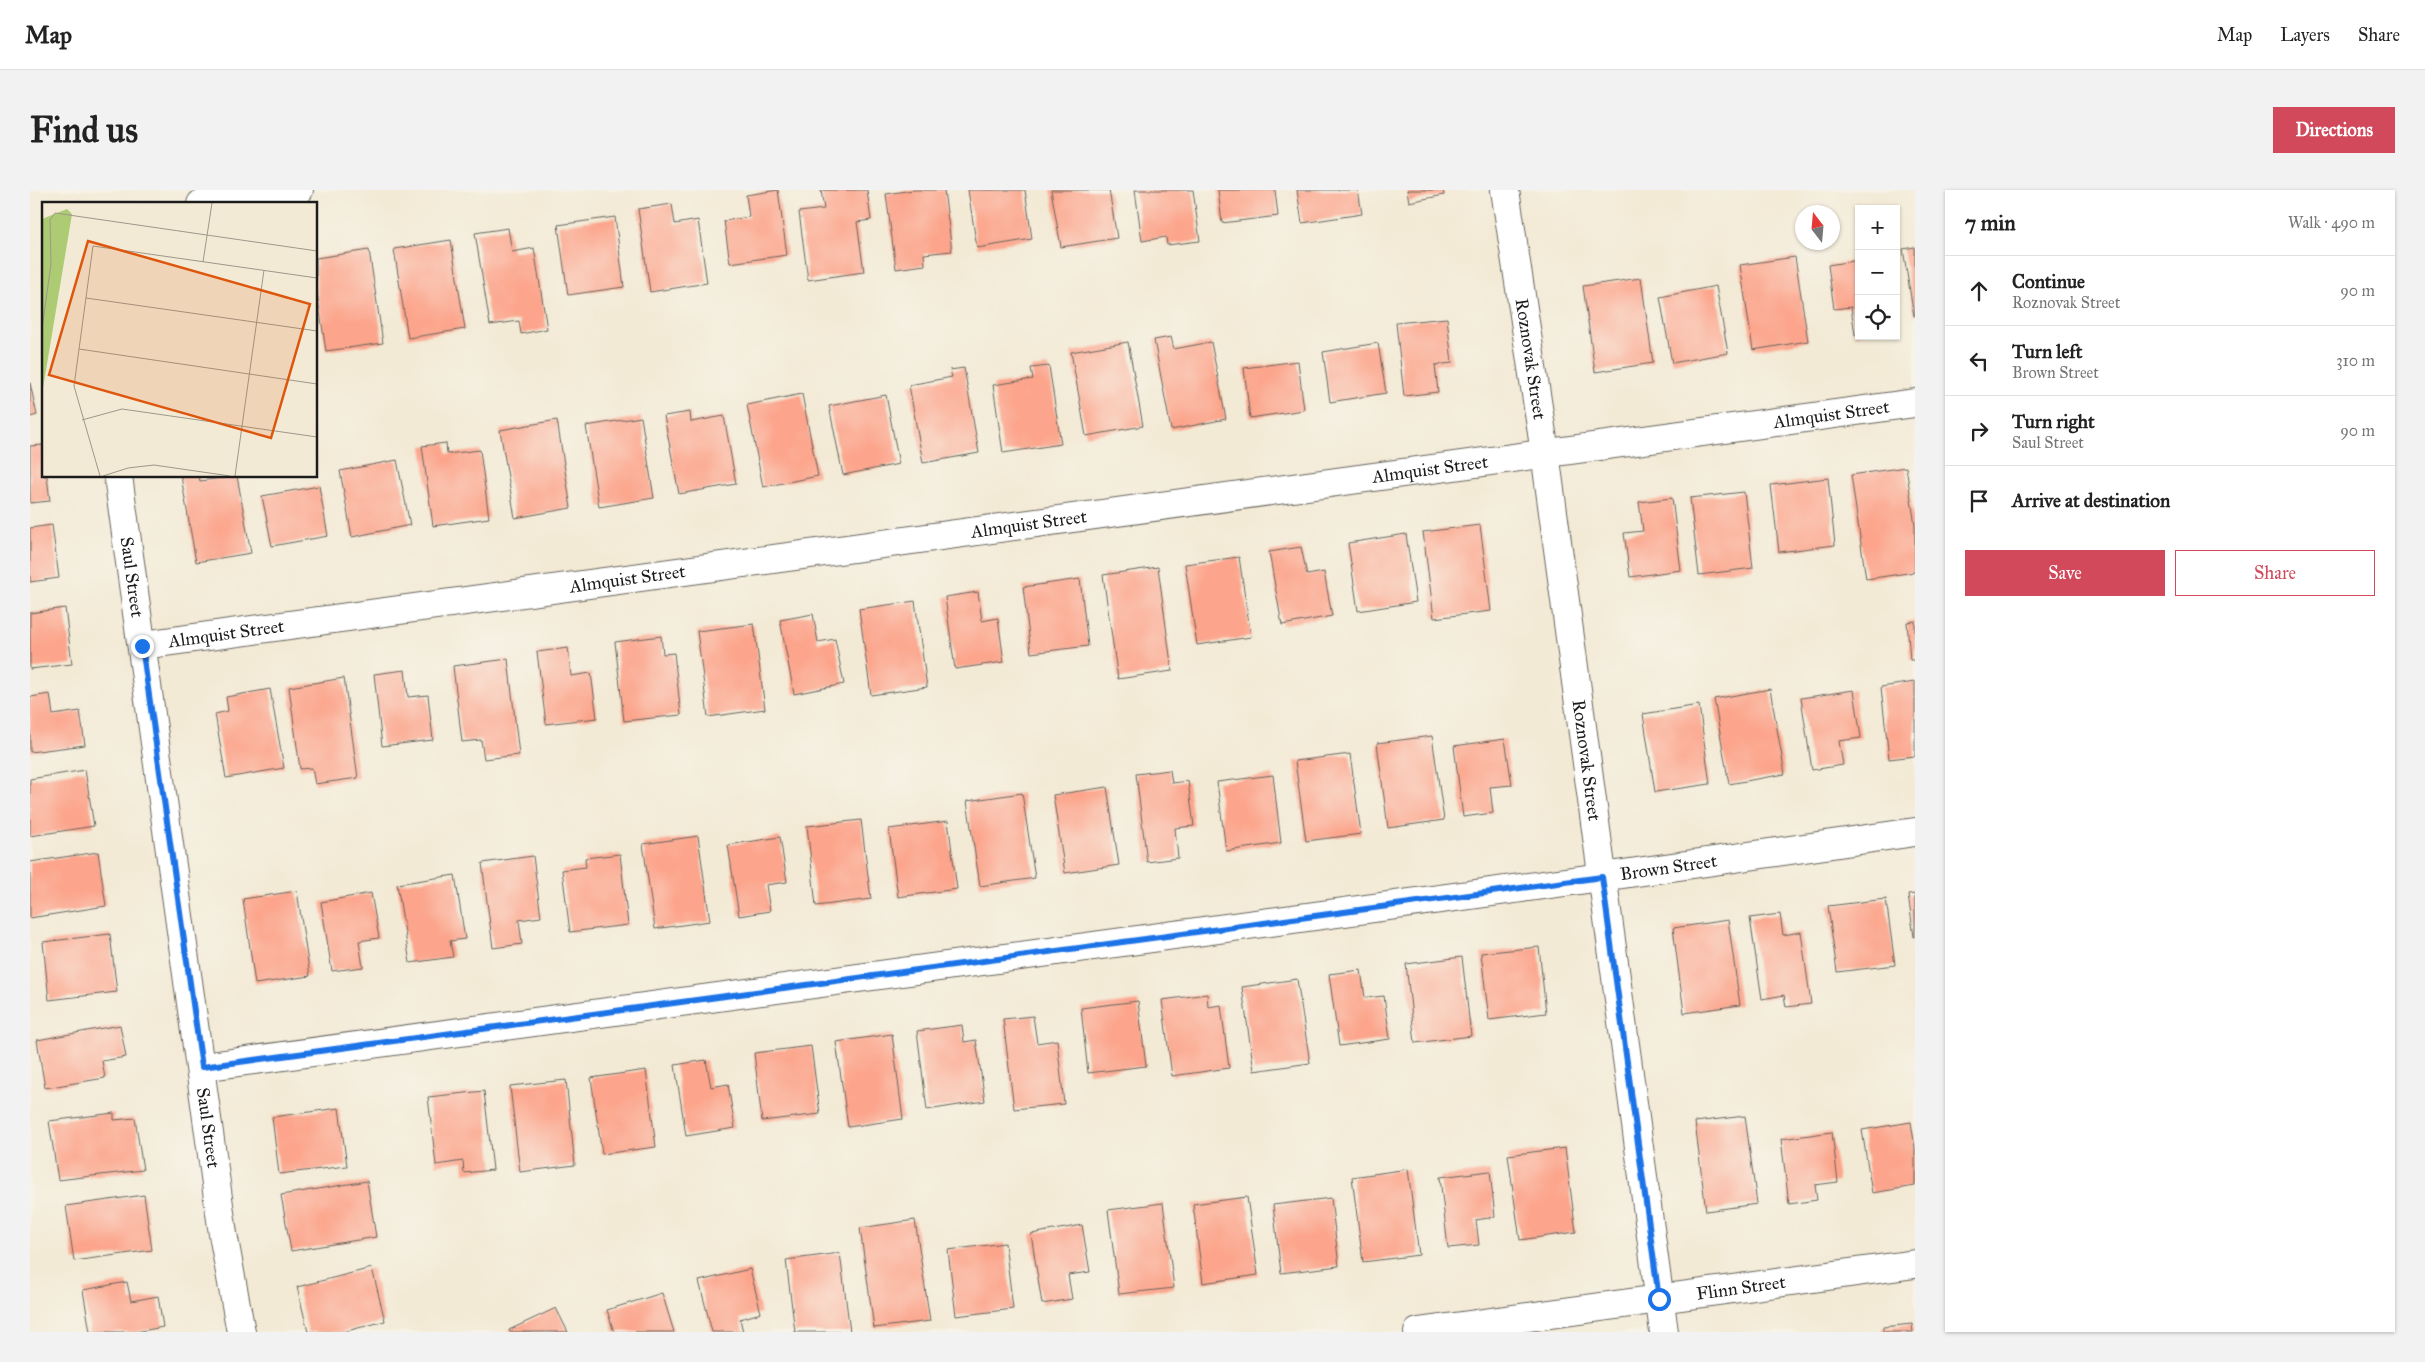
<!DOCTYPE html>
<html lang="en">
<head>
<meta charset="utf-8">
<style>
	body { margin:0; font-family:"IM FELL Great Primer",serif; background:#f2f2f2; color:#222 }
	.controls { position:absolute; right:15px; top:15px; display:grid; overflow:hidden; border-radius:0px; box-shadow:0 1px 4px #0004 }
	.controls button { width:45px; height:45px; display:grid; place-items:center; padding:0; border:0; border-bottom:1px solid #e0e0e0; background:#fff; color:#222; font:25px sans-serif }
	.compass { position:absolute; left:1765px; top:15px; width:45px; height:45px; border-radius:50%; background:#fff; box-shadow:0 1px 4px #0004; rotate:344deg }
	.stop { position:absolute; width:15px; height:15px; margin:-11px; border:4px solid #1a73e8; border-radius:50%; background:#fff }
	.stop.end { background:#1a73e8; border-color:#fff; box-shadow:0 1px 5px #0008 }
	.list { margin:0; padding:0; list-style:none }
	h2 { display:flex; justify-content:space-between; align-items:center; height:65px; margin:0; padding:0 20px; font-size:21px }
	h2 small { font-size:16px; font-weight:400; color:#767676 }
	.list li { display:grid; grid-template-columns:32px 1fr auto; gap:15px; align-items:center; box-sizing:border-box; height:70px; padding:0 20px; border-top:1px solid #e0e0e0 }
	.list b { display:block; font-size:19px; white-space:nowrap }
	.list p { margin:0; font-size:16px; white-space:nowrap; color:#767676 }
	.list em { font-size:16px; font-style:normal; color:#767676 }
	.actions { display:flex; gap:10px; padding:15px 20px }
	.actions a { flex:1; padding:11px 0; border:1px solid #d1495b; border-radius:0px; text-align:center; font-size:18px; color:#d1495b }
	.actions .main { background:#d1495b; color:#fff }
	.icon { flex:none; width:28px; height:28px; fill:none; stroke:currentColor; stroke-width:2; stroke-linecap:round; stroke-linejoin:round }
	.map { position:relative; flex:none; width:1885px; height:1142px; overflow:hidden; border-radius:0px }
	header { display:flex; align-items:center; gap:30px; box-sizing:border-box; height:70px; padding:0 25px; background:#fff; border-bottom:1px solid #e0e0e0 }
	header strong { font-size:24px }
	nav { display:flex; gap:28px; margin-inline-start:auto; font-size:18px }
	.intro { display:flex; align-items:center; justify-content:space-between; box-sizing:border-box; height:120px; padding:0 30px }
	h1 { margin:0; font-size:35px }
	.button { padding:12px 22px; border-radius:0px; background:#d1495b; color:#fff; font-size:18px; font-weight:700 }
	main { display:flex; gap:30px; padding:0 30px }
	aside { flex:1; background:#fff; border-radius:0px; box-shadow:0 1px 4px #0004 }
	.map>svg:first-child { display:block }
</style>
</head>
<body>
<header>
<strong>Map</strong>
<nav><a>Map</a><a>Layers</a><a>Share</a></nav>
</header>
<div class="intro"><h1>Find us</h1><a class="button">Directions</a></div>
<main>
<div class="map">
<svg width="1885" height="1142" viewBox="0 0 1885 1142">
	<rect width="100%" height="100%" fill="#f7f3e8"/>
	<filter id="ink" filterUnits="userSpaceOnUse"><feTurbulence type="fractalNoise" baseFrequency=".02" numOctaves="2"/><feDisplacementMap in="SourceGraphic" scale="10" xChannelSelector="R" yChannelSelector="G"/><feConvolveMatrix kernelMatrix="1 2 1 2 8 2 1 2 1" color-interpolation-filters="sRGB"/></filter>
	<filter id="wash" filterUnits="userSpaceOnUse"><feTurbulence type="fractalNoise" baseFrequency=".0096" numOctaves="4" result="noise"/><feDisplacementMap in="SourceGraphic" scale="20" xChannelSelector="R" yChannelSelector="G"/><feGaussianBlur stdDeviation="1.12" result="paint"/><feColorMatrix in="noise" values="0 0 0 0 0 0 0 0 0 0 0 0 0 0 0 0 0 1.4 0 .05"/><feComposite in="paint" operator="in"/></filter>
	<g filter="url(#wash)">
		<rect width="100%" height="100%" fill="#f3ead5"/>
		<g id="blocks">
			<g fill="#fca58c">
				<path d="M 748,0 L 757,65 L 700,73 L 694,31 L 719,27 L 716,5 Z"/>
				<path d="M 791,0 L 837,0 L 841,30 L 827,32 L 834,82 L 778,90 L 769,22 L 794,19 Z"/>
				<path d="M 883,0 L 914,0 L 922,61 L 894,64 L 895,75 L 866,79 L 856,4 Z"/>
				<path d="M 938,0 L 995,0 L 1002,49 L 947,58 Z"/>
				<path d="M 1021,0 L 1079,0 L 1087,48 L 1031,57 Z"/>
				<path d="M 1105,0 L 1163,0 L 1170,51 L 1137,55 L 1136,47 L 1112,51 Z"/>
				<path d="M 1188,0 L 1245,0 L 1248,26 L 1192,33 Z"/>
				<path d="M 1267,0 L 1328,0 L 1332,24 L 1272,33 Z"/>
				<path d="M 1377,0 L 1413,0 L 1414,5 L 1379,12 Z"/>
				<path d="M 642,14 L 645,34 L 668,30 L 677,93 L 620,102 L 608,19 Z"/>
				<path d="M 585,27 L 594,97 L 538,105 L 528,35 Z"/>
				<path d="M 478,38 L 482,62 L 504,58 L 517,139 L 491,144 L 489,131 L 460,135 L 445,43 Z"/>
				<path d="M 421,50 L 435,139 L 378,148 L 364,59 Z"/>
				<path d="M 1885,57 L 1885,126 L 1884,126 L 1873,59 Z"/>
				<path d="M 339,60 L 353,153 L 296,161 L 286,96 L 286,68 Z"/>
				<path d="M 1765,67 L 1778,151 L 1723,160 L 1710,75 Z"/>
				<path d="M 1829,70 L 1829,144 L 1825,145 L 1821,117 L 1804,119 L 1798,75 Z"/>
				<path d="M 1611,88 L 1623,173 L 1565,182 L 1553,96 Z"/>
				<path d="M 1686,96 L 1698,163 L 1642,173 L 1630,107 Z"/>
				<path d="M 1417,128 L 1422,173 L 1405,175 L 1408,202 L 1374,206 L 1366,133 Z"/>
				<path d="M 1141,147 L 1144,159 L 1181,152 L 1196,229 L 1141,240 L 1124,150 Z"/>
				<path d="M 1098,152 L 1113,236 L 1056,246 L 1041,162 Z"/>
				<path d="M 1348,153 L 1356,203 L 1300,212 L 1293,162 Z"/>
				<path d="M 1268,171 L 1274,220 L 1220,228 L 1214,178 Z"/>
				<path d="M 1019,176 L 1031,254 L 973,263 L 963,195 L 1003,189 L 1001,178 Z"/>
				<path d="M 934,178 L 949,263 L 893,273 L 879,195 L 922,187 L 920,180 Z"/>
				<path d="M 0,193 L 7,225 L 0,227 Z"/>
				<path d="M 772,204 L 788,286 L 733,297 L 717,215 Z"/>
				<path d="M 856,205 L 869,274 L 813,285 L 799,216 Z"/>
				<path d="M 660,222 L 661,232 L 694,226 L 706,294 L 649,304 L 634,226 Z"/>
				<path d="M 611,227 L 624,308 L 569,317 L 556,236 Z"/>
				<path d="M 527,230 L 541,318 L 485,328 L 470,240 Z"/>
				<path d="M 416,253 L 417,264 L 450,260 L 459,328 L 403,336 L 392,256 Z"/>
				<path d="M 13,255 L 14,286 L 17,286 L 20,311 L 0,313 L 0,256 Z"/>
				<path d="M 367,270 L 380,335 L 322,347 L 310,281 Z"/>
				<path d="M 1876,277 L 1885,335 L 1885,382 L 1836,389 L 1821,285 Z"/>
				<path d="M 151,286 L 169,286 L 170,291 L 207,286 L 221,363 L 166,372 Z"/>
				<path d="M 1798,288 L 1805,355 L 1749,362 L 1741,295 Z"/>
				<path d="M 289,296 L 298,346 L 242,356 L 232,306 Z"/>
				<path d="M 1714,302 L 1723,378 L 1669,385 L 1660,308 Z"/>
				<path d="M 1642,308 L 1651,380 L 1600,387 L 1594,343 L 1613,341 L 1609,312 Z"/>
				<path d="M 22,335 L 29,388 L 0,392 L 0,338 Z"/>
				<path d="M 1450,335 L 1461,421 L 1404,428 L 1393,342 Z"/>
				<path d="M 1376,344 L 1386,412 L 1328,421 L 1318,353 Z"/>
				<path d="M 1271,357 L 1277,385 L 1294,382 L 1302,426 L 1252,435 L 1239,362 Z"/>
				<path d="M 1209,367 L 1221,447 L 1167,455 L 1155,374 Z"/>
				<path d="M 1128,377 L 1142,481 L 1088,489 L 1073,385 Z"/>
				<path d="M 1050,389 L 1058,456 L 1001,463 L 993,397 Z"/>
				<path d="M 948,402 L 952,431 L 968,428 L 974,472 L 925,479 L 915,407 Z"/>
				<path d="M 885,411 L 897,497 L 841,505 L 829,419 Z"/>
				<path d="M 35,418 L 42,474 L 0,479 L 0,423 Z"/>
				<path d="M 783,424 L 788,452 L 805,449 L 814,494 L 764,504 L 750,430 Z"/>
				<path d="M 1885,431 L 1885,470 L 1880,470 L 1877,432 Z"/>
				<path d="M 724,434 L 735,519 L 678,527 L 667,441 Z"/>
				<path d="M 631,446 L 633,464 L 644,463 L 651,525 L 594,531 L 585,452 Z"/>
				<path d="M 538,458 L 541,486 L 561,483 L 567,528 L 516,534 L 507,462 Z"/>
				<path d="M 478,469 L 489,565 L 454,569 L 451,550 L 432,552 L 423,476 Z"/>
				<path d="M 375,480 L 378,507 L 398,505 L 403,550 L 352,556 L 344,484 Z"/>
				<path d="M 314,488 L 328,588 L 285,594 L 282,578 L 270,579 L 259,497 Z"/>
				<path d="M 1885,492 L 1885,566 L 1859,569 L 1851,497 Z"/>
				<path d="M 240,499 L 254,578 L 196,588 L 185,524 L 198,521 L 196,507 Z"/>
				<path d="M 1740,499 L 1755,584 L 1699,594 L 1684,509 Z"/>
				<path d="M 1824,500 L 1831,548 L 1809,551 L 1813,575 L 1782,580 L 1771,508 Z"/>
				<path d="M 20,504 L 23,525 L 50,521 L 55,555 L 0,562 L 0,507 Z"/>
				<path d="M 1669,515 L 1680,594 L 1625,602 L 1613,524 Z"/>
				<path d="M 1402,546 L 1414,630 L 1358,638 L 1347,553 Z"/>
				<path d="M 1475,549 L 1482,595 L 1460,597 L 1463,623 L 1433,627 L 1424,556 Z"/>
				<path d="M 1320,564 L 1331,644 L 1276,651 L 1265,571 Z"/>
				<path d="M 55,580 L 64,636 L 0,646 L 0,589 Z"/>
				<path d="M 1140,580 L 1142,593 L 1158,591 L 1164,636 L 1145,638 L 1148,668 L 1117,672 L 1106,584 Z"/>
				<path d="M 1243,585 L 1251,653 L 1196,661 L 1187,592 Z"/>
				<path d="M 1077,597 L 1089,675 L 1035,683 L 1023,605 Z"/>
				<path d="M 992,603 L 1005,688 L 950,696 L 937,611 Z"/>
				<path d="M 831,630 L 841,709 L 786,716 L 777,636 Z"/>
				<path d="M 918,631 L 927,699 L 868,707 L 859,639 Z"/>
				<path d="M 668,646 L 680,731 L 625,739 L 613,654 Z"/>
				<path d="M 750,647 L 757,692 L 736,695 L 740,721 L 709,726 L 698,655 Z"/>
				<path d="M 68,662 L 76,716 L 0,728 L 0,672 Z"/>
				<path d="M 590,664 L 598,735 L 540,742 L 532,680 L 556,677 L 555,668 Z"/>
				<path d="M 503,666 L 511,727 L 489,730 L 492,754 L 463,758 L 452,673 Z"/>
				<path d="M 425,685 L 435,749 L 420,751 L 423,767 L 380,773 L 367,694 Z"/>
				<path d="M 267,701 L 280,786 L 225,794 L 213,709 Z"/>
				<path d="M 341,703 L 349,748 L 329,751 L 333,777 L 302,781 L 291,712 Z"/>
				<path d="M 1885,704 L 1885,747 L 1884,747 L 1878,705 Z"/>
				<path d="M 1856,709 L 1865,775 L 1807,782 L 1798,716 Z"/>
				<path d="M 1750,724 L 1753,745 L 1771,742 L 1781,814 L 1756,817 L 1754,805 L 1732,809 L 1720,728 Z"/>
				<path d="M 1698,730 L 1710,815 L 1654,823 L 1643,738 Z"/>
				<path d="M 80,744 L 87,802 L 19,810 L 13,752 Z"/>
				<path d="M 1509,757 L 1516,823 L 1459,830 L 1451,763 Z"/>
				<path d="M 1432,767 L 1441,846 L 1385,853 L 1376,774 Z"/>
				<path d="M 1331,780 L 1335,808 L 1354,806 L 1360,849 L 1309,856 L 1299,784 Z"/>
				<path d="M 1267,789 L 1280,873 L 1224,881 L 1212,797 Z"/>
				<path d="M 1177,804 L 1178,817 L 1191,815 L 1199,878 L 1142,886 L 1132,810 Z"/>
				<path d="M 1108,811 L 1116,876 L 1058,883 L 1051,818 Z"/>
				<path d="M 1003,826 L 1007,853 L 1027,850 L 1034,914 L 984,919 L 973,829 Z"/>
				<path d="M 90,835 L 96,867 L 72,871 L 75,888 L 15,898 L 7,850 Z"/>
				<path d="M 932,835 L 934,852 L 946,850 L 955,911 L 897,920 L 887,841 Z"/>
				<path d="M 862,844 L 873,929 L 818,937 L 806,852 Z"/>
				<path d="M 781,856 L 790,924 L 732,931 L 724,863 Z"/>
				<path d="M 676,870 L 681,897 L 698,894 L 705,938 L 656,946 L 645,875 Z"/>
				<path d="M 616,880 L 626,957 L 572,964 L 561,888 Z"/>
				<path d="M 536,890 L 545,975 L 490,982 L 480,896 Z"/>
				<path d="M 454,901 L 463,980 L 434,983 L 433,971 L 406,975 L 398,907 Z"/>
				<path d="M 309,918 L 317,976 L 249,984 L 242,927 Z"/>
				<path d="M 84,923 L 84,930 L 105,928 L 113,980 L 28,990 L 19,931 Z"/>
				<path d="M 1715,926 L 1727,1014 L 1676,1021 L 1665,932 Z"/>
				<path d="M 1881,932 L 1885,958 L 1885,996 L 1842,1003 L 1832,940 Z"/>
				<path d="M 1802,942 L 1808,992 L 1785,995 L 1787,1010 L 1759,1014 L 1751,949 Z"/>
				<path d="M 1535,958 L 1546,1042 L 1490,1050 L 1478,965 Z"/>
				<path d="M 1378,979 L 1389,1065 L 1333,1072 L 1322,987 Z"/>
				<path d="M 1460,981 L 1465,1027 L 1446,1030 L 1449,1055 L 1418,1058 L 1410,987 Z"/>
				<path d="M 337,991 L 346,1047 L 261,1061 L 251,1005 Z"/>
				<path d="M 114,1005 L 122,1060 L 44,1071 L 36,1016 Z"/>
				<path d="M 1217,1007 L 1228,1085 L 1173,1093 L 1163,1014 Z"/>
				<path d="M 1301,1008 L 1309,1076 L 1251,1083 L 1243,1015 Z"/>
				<path d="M 1133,1013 L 1144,1098 L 1089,1104 L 1078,1020 Z"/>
				<path d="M 885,1030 L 900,1131 L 844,1138 L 830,1038 Z"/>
				<path d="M 1052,1035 L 1060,1082 L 1038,1085 L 1042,1109 L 1012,1114 L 1001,1044 Z"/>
				<path d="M 975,1053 L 983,1119 L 926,1126 L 918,1060 Z"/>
				<path d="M 810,1063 L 820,1142 L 765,1142 L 756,1070 Z"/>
				<path d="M 342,1078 L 355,1131 L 313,1142 L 278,1142 L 267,1097 Z"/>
				<path d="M 720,1079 L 731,1123 L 710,1129 L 713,1142 L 682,1142 L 669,1091 Z"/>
				<path d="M 97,1092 L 101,1111 L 128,1106 L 133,1137 L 106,1142 L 60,1142 L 53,1100 Z"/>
				<path d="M 632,1103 L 644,1142 L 584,1142 L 577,1120 Z"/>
				<path d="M 526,1118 L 538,1142 L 480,1142 L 479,1140 Z"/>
				<path d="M 1882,1134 L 1883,1142 L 1853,1142 L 1853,1137 Z"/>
			</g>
		</g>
	</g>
	<g filter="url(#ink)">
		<use href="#blocks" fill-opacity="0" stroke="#67645d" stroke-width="1"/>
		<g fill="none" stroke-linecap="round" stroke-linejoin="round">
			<g stroke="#67645d" stroke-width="30">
				<g id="minor">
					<path id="s1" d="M 1475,0 L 1515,263 L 1634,1142"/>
					<path d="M 171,14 L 269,0"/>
					<path id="s2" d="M 88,286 L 193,1044 L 211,1142"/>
					<path id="s3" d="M 113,455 L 1885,213"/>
					<path id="s4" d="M 172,877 L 1572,687 L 1885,642"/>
					<path id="s5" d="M 1388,1142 L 1885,1074"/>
				</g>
			</g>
			<use href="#minor" stroke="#fff" stroke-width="28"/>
		</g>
	</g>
	<g fill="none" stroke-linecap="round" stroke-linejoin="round" filter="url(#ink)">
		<path stroke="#1a73e8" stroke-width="6" d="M 112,456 L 172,877 L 1572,687 L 1629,1109"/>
	</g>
	<g text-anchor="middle" stroke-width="4.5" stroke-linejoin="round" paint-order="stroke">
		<g font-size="18" fill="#1c1c1c" stroke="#f7f3e8">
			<text dy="6" stroke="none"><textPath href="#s1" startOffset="171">Roznovak Street</textPath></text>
			<text dy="6" stroke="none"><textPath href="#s3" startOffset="1704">Almquist Street</textPath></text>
			<text dy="6" stroke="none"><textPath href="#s3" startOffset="1299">Almquist Street</textPath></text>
			<text dy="6" stroke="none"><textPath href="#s3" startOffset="894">Almquist Street</textPath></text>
			<text dy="6" stroke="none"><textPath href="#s2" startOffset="102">Saul Street</textPath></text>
			<text dy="6" stroke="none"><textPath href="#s3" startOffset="489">Almquist Street</textPath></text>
			<text dy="6" stroke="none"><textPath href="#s3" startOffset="84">Almquist Street</textPath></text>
			<text dy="6" stroke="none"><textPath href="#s1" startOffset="576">Roznovak Street</textPath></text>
			<text dy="6" stroke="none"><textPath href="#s4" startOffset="1480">Brown Street</textPath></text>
			<text dy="6" stroke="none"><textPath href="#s2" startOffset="658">Saul Street</textPath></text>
			<text dy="6" stroke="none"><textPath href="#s5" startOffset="326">Flinn Street</textPath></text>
		</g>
	</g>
	<g transform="translate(12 12)">
		<rect width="275" height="275" fill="#f3ead5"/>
		<path d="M 25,7 L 30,12 L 0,192 L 0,17 Z" fill="#accb73"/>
		<path fill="none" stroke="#9d988b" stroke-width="1" d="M 161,60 L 170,1M 44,96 L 275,129M 0,127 L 9,62 L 8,18 L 13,11 L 275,49M 37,147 L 275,182M 40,218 L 80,207 L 275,235M 58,274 L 32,184 L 51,44 L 275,76M 61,274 L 86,266 L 112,263 L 188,274M 193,274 L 222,68"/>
		<path fill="#de560d" fill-opacity="0.15" stroke="#de560d" stroke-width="2.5" d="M 46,39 L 268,102 L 229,236 L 7,173 Z"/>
		<rect width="275" height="275" fill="none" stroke="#1c1c1c" stroke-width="2.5"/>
	</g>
</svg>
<div class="controls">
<button>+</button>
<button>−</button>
<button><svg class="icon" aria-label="locate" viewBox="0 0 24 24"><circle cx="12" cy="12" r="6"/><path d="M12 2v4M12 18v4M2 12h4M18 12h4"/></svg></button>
</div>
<svg class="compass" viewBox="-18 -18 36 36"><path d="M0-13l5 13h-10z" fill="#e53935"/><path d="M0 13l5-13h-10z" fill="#767676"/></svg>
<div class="stop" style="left:1629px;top:1109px"></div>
<div class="stop end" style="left:112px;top:456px"></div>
</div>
<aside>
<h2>7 min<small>Walk · 490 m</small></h2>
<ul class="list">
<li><svg class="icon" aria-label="ahead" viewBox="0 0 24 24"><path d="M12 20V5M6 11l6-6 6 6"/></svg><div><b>Continue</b><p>Roznovak Street</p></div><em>90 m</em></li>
<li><svg class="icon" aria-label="left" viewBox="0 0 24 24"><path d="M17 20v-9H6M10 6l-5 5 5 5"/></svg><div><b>Turn left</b><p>Brown Street</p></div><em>310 m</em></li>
<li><svg class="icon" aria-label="right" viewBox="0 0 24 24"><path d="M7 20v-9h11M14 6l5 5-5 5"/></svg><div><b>Turn right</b><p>Saul Street</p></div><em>90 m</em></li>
<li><svg class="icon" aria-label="arrive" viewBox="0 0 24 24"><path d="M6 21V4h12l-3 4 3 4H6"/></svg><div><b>Arrive at destination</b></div></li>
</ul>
<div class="actions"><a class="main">Save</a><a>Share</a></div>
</aside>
</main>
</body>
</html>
